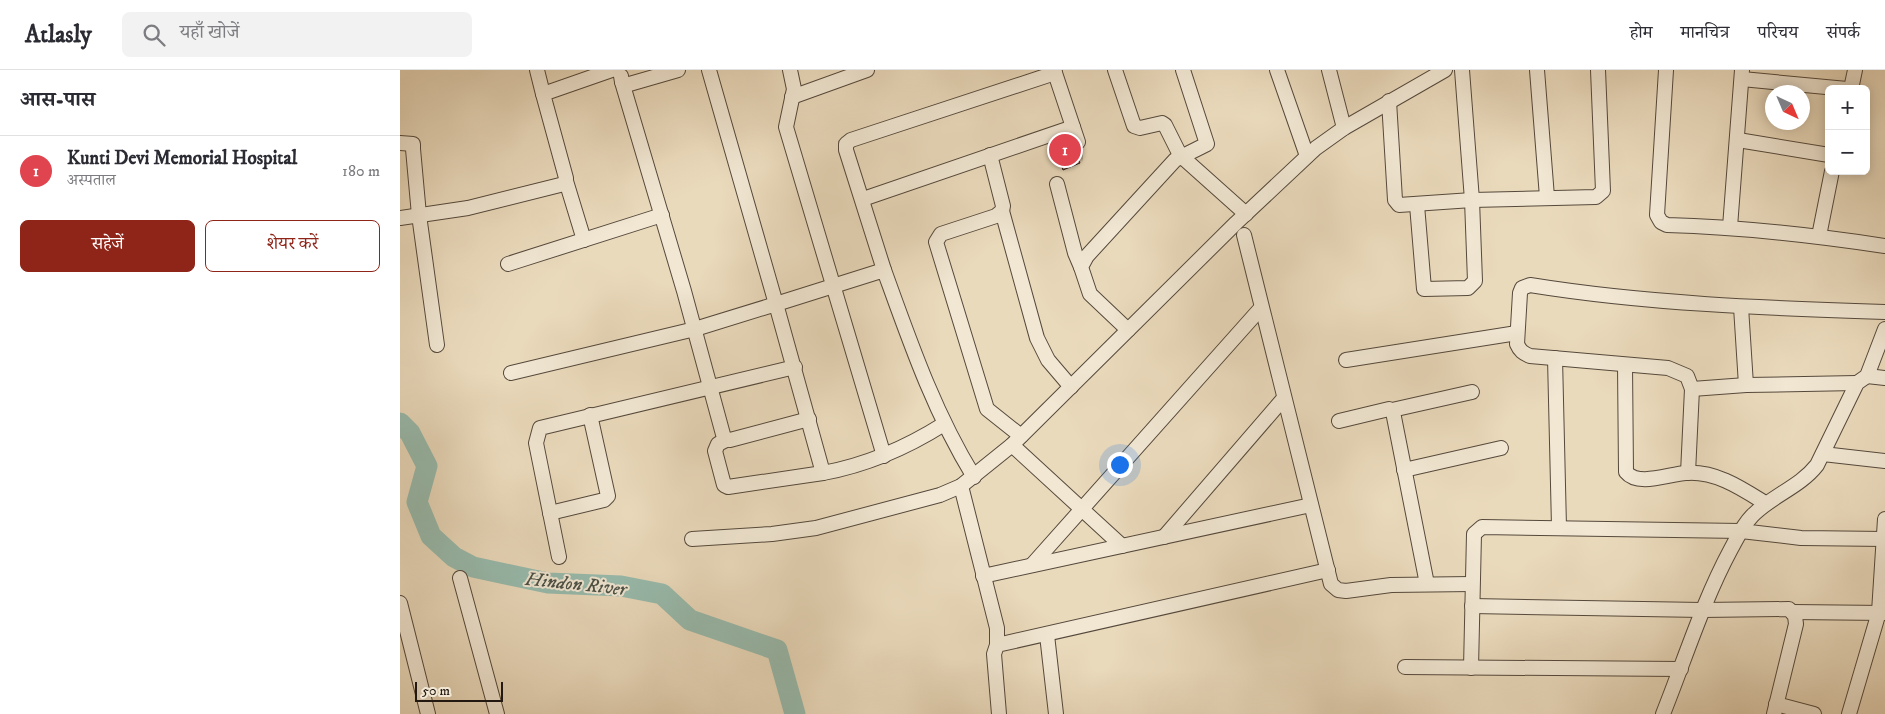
<!DOCTYPE html>
<html lang="hi">
<head>
<meta charset="utf-8">
<style>
	body { margin:0; font-family:"IM FELL DW Pica","Noto Serif Devanagari",serif; background:#f2f2f3; color:#2b2b33 }
	.controls { position:absolute; right:15px; top:15px; display:grid; overflow:hidden; border-radius:8px; box-shadow:0 2px 12px #0003 }
	.controls button { width:45px; height:45px; display:grid; place-items:center; padding:0; border:0; border-bottom:1px solid #e1e1e2; background:#fff; color:#2b2b33; font:25px sans-serif }
	.compass { position:absolute; left:1365px; top:15px; width:45px; height:45px; border-radius:50%; background:#fff; box-shadow:0 2px 12px #0003; rotate:136deg }
	.scale { position:absolute; left:15px; bottom:12px; width:88px; box-sizing:border-box; padding-left:5px; border:2px solid #231911; border-top:0; font-size:14px; line-height:18px; white-space:nowrap; color:#231911; -webkit-text-stroke:4px #f1e7d3; paint-order:stroke }
	.you { position:absolute; left:719px; top:394px; width:18px; height:18px; margin:-12px; border:4px solid #fff; border-radius:50%; background:#1a73e8; box-shadow:0 0 0 8px #1a73e833 }
	.badge { display:grid; place-items:center; width:32px; height:32px; border-radius:50%; background:#8f2418; color:#fff; font-size:16px; font-weight:700 }
	.pin { position:absolute; translate:-50% -50%; border:2px solid #fff; box-shadow:0 1px 5px #0006 }
	.list { margin:0; padding:0; list-style:none }
	h2 { display:flex; justify-content:space-between; align-items:center; height:65px; margin:0; padding:0 20px; font-size:21px }
	h2 small { font-size:16px; font-weight:400; color:#7c7c81 }
	.list li { display:grid; grid-template-columns:32px 1fr auto; gap:15px; align-items:center; box-sizing:border-box; height:70px; padding:0 20px; border-top:1px solid #e1e1e2 }
	.list b { display:block; font-size:19px; white-space:nowrap }
	.list p { margin:0; font-size:16px; white-space:nowrap; color:#7c7c81 }
	.list em { font-size:16px; font-style:normal; color:#7c7c81 }
	.actions { display:flex; gap:10px; padding:15px 20px }
	.actions a { flex:1; padding:11px 0; border:1px solid #8f2418; border-radius:8px; text-align:center; font-size:18px; color:#8f2418 }
	.actions .main { background:#8f2418; color:#fff }
	.icon { flex:none; width:28px; height:28px; fill:none; stroke:currentColor; stroke-width:2; stroke-linecap:round; stroke-linejoin:round }
	.map { position:relative; flex:none; width:1485px; height:644px; overflow:hidden }
	header { display:flex; align-items:center; gap:30px; box-sizing:border-box; height:70px; padding:0 25px; background:#fff; border-bottom:1px solid #e1e1e2 }
	header strong { font-size:24px }
	nav { display:flex; gap:28px; margin-inline-start:auto; font-size:18px }
	.search { width:350px; height:45px; background:#f2f2f3; display:flex; align-items:center; gap:12px; box-sizing:border-box; padding:0 18px; border-radius:8px; color:#7c7c81; font-size:19px }
	main { display:flex }
	aside { flex:1; background:#fff }
	.map>svg:first-child { display:block }
</style>
</head>
<body>
<header>
<strong>Atlasly</strong>
<div class="search"><svg class="icon" aria-label="search" viewBox="0 0 24 24"><circle cx="10" cy="10" r="6"/><path d="M15 15l6 6"/></svg>यहाँ खोजें</div>
<nav><a>होम</a><a>मानचित्र</a><a>परिचय</a><a>संपर्क</a></nav>
</header>
<main>
<aside>
<h2>आस-पास<small></small></h2>
<ul class="list">
<li><span class="badge" style="background:#e0444e">1</span><div><b>Kunti Devi Memorial Hospital</b><p>अस्पताल</p></div><em>180 m</em></li>
</ul>
<div class="actions"><a class="main">सहेजें</a><a>शेयर करें</a></div>
</aside>
<div class="map">
<svg width="1485" height="644" viewBox="0 0 1485 644">
	<defs>
		<filter id="shadow"><feDropShadow dx="4.5" dy="-4.5" stdDeviation="1" flood-color="#0004"/></filter>
	</defs>
	<rect width="100%" height="100%" fill="#eadabc"/>
	<filter id="stains"><feTurbulence type="fractalNoise" baseFrequency=".004" numOctaves="4"/><feColorMatrix values="0 0 0 0 .2 0 0 0 0 .09 0 0 0 0 .02 0 0 0 .5 -.17"/></filter>
	<radialGradient id="worn" r=".72"><stop offset=".6" stop-color="#630" stop-opacity="0"/><stop offset="1" stop-color="#630" stop-opacity=".3"/></radialGradient>
	<g fill="none" stroke-linecap="round" stroke-linejoin="round">
		<path stroke="#98bbad" stroke-width="21" d="M 0,353 L 10,363 L 27,396 L 17,432 L 31,466 L 54,487 L 73,497 L 148,513 L 221,516 L 262,524 L 290,550 L 377,580 L 395,644"/>
	</g>
	<path fill="#e0918b" stroke="#231911" filter="url(#shadow)" d="M 667,68 L 680,93 L 663,100 L 653,73 Z"/>
	<g fill="none" stroke-linecap="round" stroke-linejoin="round">
		<g stroke="#55493c" stroke-width="16">
			<g id="street">
				<path d="M 137,0 L 143,24"/>
				<path d="M 309,0 L 376,234 L 484,200 C 510,272 534,342 574,407"/>
				<path d="M 390,0 L 394,19 L 386,57 L 484,386"/>
				<path d="M 654,0 L 678,72"/>
				<path d="M 715,0 L 734,56 L 740,58 L 762,53 L 765,55 L 780,85 L 846,144"/>
				<path d="M 877,0 L 907,86"/>
				<path d="M 929,0 L 944,58"/>
				<path d="M 1137,0 L 1147,127"/>
				<path d="M 1266,0 L 1257,145 L 1261,152 L 1267,155 C 1340,157 1412,165 1485,176"/>
				<path d="M 221,6 L 222,12 L 226,15 L 278,0"/>
				<path d="M 1342,9 L 1447,19"/>
				<path d="M 222,12 L 284,221 L 324,368 L 330,370 L 409,349"/>
				<path d="M 1451,19 L 1455,0"/>
				<path d="M 392,27 L 467,0"/>
				<path d="M 989,31 L 995,130 L 999,135 L 1072,130 L 1196,127 L 1203,121 L 1198,0"/>
				<path d="M 1338,70 L 1429,85"/>
				<path d="M 0,73 L 13,74 L 13,79 L 19,145 L 37,275"/>
				<path d="M 590,85 L 603,136 L 602,141 L 596,146 L 541,164 L 536,172 L 587,339 L 621,366"/>
				<path d="M 166,111 L 184,170"/>
				<path d="M 657,114 L 675,183 L 681,197"/>
				<path d="M 463,129 L 673,57"/>
				<path d="M 1017,135 L 1024,219 L 1068,218 L 1075,211 L 1072,130 L 1062,0"/>
				<path d="M 602,141 L 637,268 L 648,290 L 671,317"/>
				<path d="M 0,148 L 68,138 L 164,114 L 166,108 L 143,24 L 212,0"/>
				<path d="M 1330,157 L 1342,0"/>
				<path d="M 844,165 L 931,514 L 938,520 L 946,521 L 991,515 L 1072,514"/>
				<path d="M 1419,166 L 1432,101"/>
				<path d="M 108,194 L 262,145"/>
				<path d="M 484,200 L 446,80 L 446,74 L 451,70 L 655,3"/>
				<path d="M 1341,237 L 1346,315"/>
				<path d="M 728,260 L 690,224 L 681,197 L 687,186 L 775,90 L 807,74 L 783,0"/>
				<path d="M 1155,288 L 1159,457"/>
				<path d="M 946,290 L 1117,263"/>
				<path d="M 1225,295 L 1226,402 C 1238,417 1269,404 1286,403 C 1316,401 1341,418 1365,433"/>
				<path d="M 111,303 L 295,259 L 376,234 L 423,403 L 328,417 L 324,415 L 315,381 L 318,374 L 326,370"/>
				<path d="M 1467,306 L 1485,308"/>
				<path d="M 1292,319 L 1346,315 L 1457,313"/>
				<path d="M 992,340 L 1072,322"/>
				<path d="M 939,351 L 989,339 L 993,342 L 1027,514"/>
				<path d="M 612,375 L 722,476"/>
				<path d="M 1423,384 L 1485,391"/>
				<path d="M 1004,400 L 1101,378"/>
				<path d="M 423,403 C 467,395 506,378 544,354"/>
				<path d="M 1288,403 L 1292,319 L 1287,306 L 1268,298 L 1130,286 C 1123,283 1120,281 1117,274 L 1120,223 L 1122,218 L 1130,215 C 1248,234 1366,238 1485,242"/>
				<path d="M 561,416 L 597,558 L 597,575"/>
				<path d="M 150,443 L 204,430 L 208,426 L 190,345"/>
				<path d="M 764,467 L 884,328"/>
				<path d="M 292,469 L 372,464 L 416,458 L 540,425 L 561,416 L 612,375 L 836,153 L 916,78 L 944,58 L 1045,0"/>
				<path d="M 159,487 L 136,373 L 140,358 L 395,297"/>
				<path d="M 632,495 L 861,238"/>
				<path d="M 583,506 L 911,435"/>
				<path d="M 60,508 L 97,644"/>
				<path d="M 0,533 L 28,644"/>
				<path d="M 1072,536 L 1302,540 L 1389,539 L 1395,546 L 1396,554 L 1374,644"/>
				<path d="M 1392,542 L 1485,543"/>
				<path d="M 647,565 L 656,644"/>
				<path d="M 1005,597 L 1281,599"/>
				<path d="M 1071,598 L 1074,464 L 1082,457 L 1341,461 L 1401,468 L 1485,469"/>
				<path d="M 1376,634 L 1414,644"/>
				<path d="M 599,644 L 594,584 L 597,575 L 928,500"/>
				<path d="M 1263,644 C 1285,589 1303,531 1331,479 C 1337,468 1343,455 1352,446 C 1371,426 1400,417 1417,395 L 1457,313 L 1467,306 L 1485,259"/>
				<path d="M 1449,644 L 1479,542 L 1485,449"/>
			</g>
		</g>
		<use href="#street" stroke="#f1e7d3" stroke-width="14"/>
	</g>
	<g text-anchor="middle" stroke-width="4" stroke-linejoin="round" paint-order="stroke">
		<g font-size="19" font-style="italic" fill="#4c5248" stroke="#f1e7d3">
			<text transform="translate(176 513) rotate(6)" y="7">Hindon River</text>
		</g>
	</g>
	<rect width="100%" height="100%" filter="url(#stains)"/>
	<rect width="100%" height="100%" fill="url(#worn)"/>
</svg>
<div class="controls">
<button>+</button>
<button>−</button>
</div>
<svg class="compass" viewBox="-18 -18 36 36"><path d="M0-13l5 13h-10z" fill="#e53935"/><path d="M0 13l5-13h-10z" fill="#7c7c81"/></svg>
<div class="scale">50 m</div>
<div class="you"></div>
<div class="pin badge" style="left:665px;top:80px;background:#e0444e">1</div>
</div>
</main>
</body>
</html>
